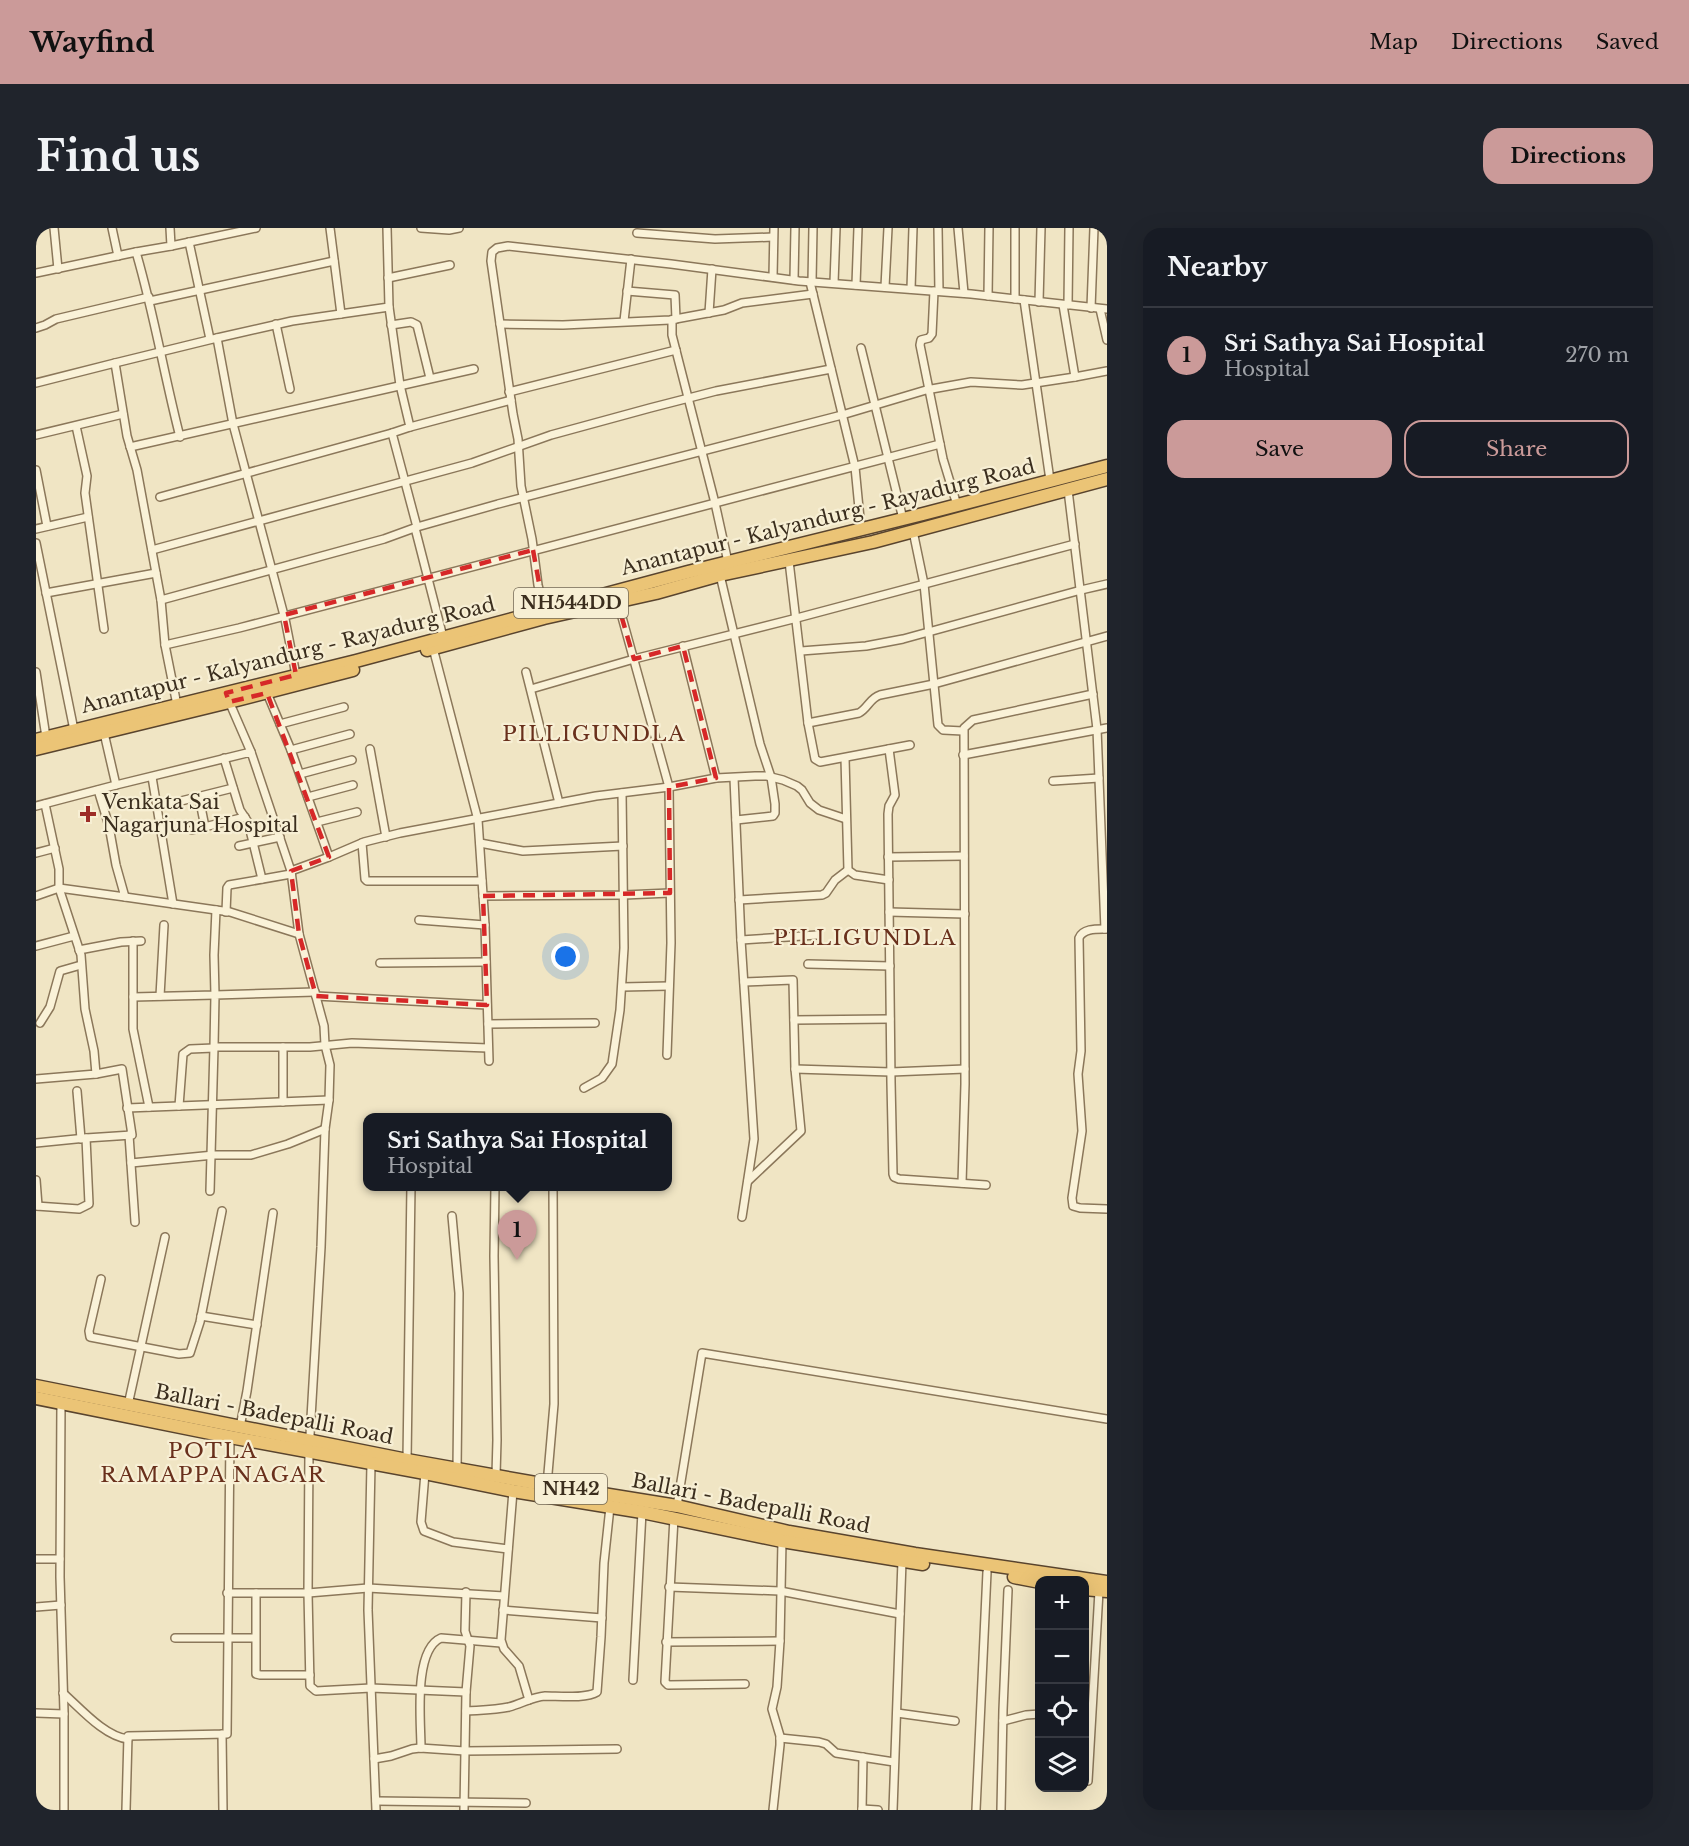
<!DOCTYPE html>
<html lang="en">
<head>
<meta charset="utf-8">
<style>
	body { margin:0; font-family:"Libre Baskerville",serif; background:#20242c; color:#f1f3f6 }
	.controls { position:absolute; right:18px; bottom:18px; display:grid; overflow:hidden; border-radius:12px; box-shadow:0 6px 24px #0002 }
	.controls button { width:54px; height:54px; display:grid; place-items:center; padding:0; border:0; border-bottom:2px solid #363941; background:#171b24; color:#f1f3f6; font:30px sans-serif }
	.you { position:absolute; left:530px; top:729px; width:21px; height:21px; margin:-15px; border:4px solid #fff; border-radius:50%; background:#1a73e8; box-shadow:0 0 0 9px #1a73e833 }
	.badge { display:grid; place-items:center; width:39px; height:39px; border-radius:50%; background:#cb9a99; color:#111; font-size:20px; font-weight:700 }
	.pin { position:absolute; translate:-50% -50px; filter:drop-shadow(0 2px 3px #0008) }
	.pin::after { content:''; position:absolute; top:32px; width:21px; height:18px; background:inherit; clip-path:polygon(0 0,100% 0,50% 100%) }
	.popup { position:absolute; left:327px; top:885px; width:309px; height:78px; box-sizing:border-box; display:grid; place-content:center; border-radius:12px; background:#171b24; filter:drop-shadow(0 2px 4px #0005); font-size:20px; white-space:nowrap; color:#9ea1a6 }
	.popup b { font-size:22px; color:#f1f3f6 }
	.popup::after { content:''; position:absolute; left:50%; top:100%; margin-left:-12px; border:12px solid transparent; border-top-color:#171b24 }
	.list { margin:0; padding:0; list-style:none }
	h2 { display:flex; justify-content:space-between; align-items:center; height:78px; margin:0; padding:0 24px; font-size:26px }
	h2 small { font-size:20px; font-weight:400; color:#9ea1a6 }
	.list li { display:grid; grid-template-columns:39px 1fr auto; gap:18px; align-items:center; box-sizing:border-box; height:96px; padding:0 24px; border-top:2px solid #363941 }
	.list b { display:block; font-size:22px; white-space:nowrap }
	.list p { margin:0; font-size:20px; white-space:nowrap; color:#9ea1a6 }
	.list em { font-size:20px; font-style:normal; color:#9ea1a6 }
	.actions { display:flex; gap:12px; padding:18px 24px }
	.actions a { flex:1; padding:14px 0; border:2px solid #cb9a99; border-radius:18px; text-align:center; font-size:21px; color:#cb9a99 }
	.actions .main { background:#cb9a99; color:#111 }
	.icon { flex:none; width:33px; height:33px; fill:none; stroke:currentColor; stroke-width:2; stroke-linecap:round; stroke-linejoin:round }
	.map { position:relative; flex:none; width:1071px; height:1582px; overflow:hidden; border-radius:18px }
	header { display:flex; align-items:center; gap:36px; box-sizing:border-box; height:84px; padding:0 30px; background:#cb9a99; color:#111 }
	header strong { font-size:28px }
	nav { display:flex; gap:33px; margin-inline-start:auto; font-size:21px }
	.intro { display:flex; align-items:center; justify-content:space-between; box-sizing:border-box; height:144px; padding:0 36px }
	h1 { margin:0; font-size:42px }
	.button { padding:15px 27px; border-radius:18px; background:#cb9a99; color:#111; font-size:21px; font-weight:700 }
	main { display:flex; gap:36px; padding:0 36px }
	aside { flex:1; background:#171b24; border-radius:18px; box-shadow:0 6px 24px #0002 }
	.map>svg:first-child { display:block }
</style>
</head>
<body>
<header>
<strong>Wayfind</strong>
<nav><a>Map</a><a>Directions</a><a>Saved</a></nav>
</header>
<div class="intro"><h1>Find us</h1><a class="button">Directions</a></div>
<main>
<div class="map">
<svg width="1071" height="1582" viewBox="0 0 1071 1582">
	<rect width="100%" height="100%" fill="#f0e5c4"/>
	<g fill="none" stroke-linecap="round" stroke-linejoin="round">
		<g stroke="#8b775a" stroke-width="10">
			<g id="minor">
				<path d="M 18,0 L 22,41"/>
				<path d="M 76,0 L 82,28"/>
				<path d="M 294,0 L 305,86"/>
				<path d="M 385,0 L 413,2 L 423,0"/>
				<path d="M 902,0 L 903,63"/>
				<path d="M 922,0 L 928,65"/>
				<path d="M 979,0 L 979,71"/>
				<path d="M 601,5 L 679,11 L 737,9"/>
				<path d="M 153,14 L 174,111"/>
				<path d="M 135,18 L 220,0"/>
				<path d="M 100,24 L 135,18 L 134,0"/>
				<path d="M 0,45 L 100,24 C 118,85 128,147 144,209"/>
				<path d="M 737,49 L 738,0"/>
				<path d="M 352,50 L 414,37"/>
				<path d="M 758,52 L 759,0"/>
				<path d="M 774,54 L 819,239 L 825,301"/>
				<path d="M 776,54 L 777,0"/>
				<path d="M 798,55 L 800,0"/>
				<path d="M 820,57 L 822,0"/>
				<path d="M 849,59 L 852,0"/>
				<path d="M 875,61 L 877,0"/>
				<path d="M 591,63 L 639,67 L 640,91"/>
				<path d="M 898,63 L 896,106 L 893,110 L 885,112 L 884,117 L 907,231 L 921,277"/>
				<path d="M 952,68 L 953,0"/>
				<path d="M 988,72 L 1014,252"/>
				<path d="M 114,73 L 298,33"/>
				<path d="M 1003,74 L 1005,0"/>
				<path d="M 1027,77 L 1039,149 L 1071,143"/>
				<path d="M 1032,77 L 1033,0"/>
				<path d="M 1055,80 L 1058,0"/>
				<path d="M 1064,81 L 1071,112"/>
				<path d="M 673,85 L 676,41"/>
				<path d="M 636,92 L 636,107 L 679,275 L 692,334"/>
				<path d="M 588,93 L 595,31"/>
				<path d="M 240,96 L 254,161"/>
				<path d="M 464,96 L 527,97 L 634,92 L 688,82 L 706,75 L 777,66"/>
				<path d="M 355,97 L 375,94 L 381,97 L 394,150"/>
				<path d="M 0,100 L 9,97 L 20,91 L 113,69"/>
				<path d="M 181,110 L 256,93 L 353,79 L 351,0"/>
				<path d="M 825,120 L 867,291"/>
				<path d="M 79,135 L 181,110 L 197,196 L 249,391 L 260,447"/>
				<path d="M 0,155 L 79,135 L 91,208 L 101,242 L 125,372 L 129,417 L 141,477"/>
				<path d="M 473,164 L 640,122"/>
				<path d="M 40,198 L 51,248 L 49,265 L 68,401"/>
				<path d="M 374,199 L 475,172"/>
				<path d="M 0,207 L 87,186"/>
				<path d="M 94,219 L 438,141"/>
				<path d="M 0,242 L 11,298"/>
				<path d="M 1032,262 L 1061,501 L 1069,701"/>
				<path d="M 124,269 L 356,205"/>
				<path d="M 381,299 L 462,276 L 806,187 L 890,162 L 935,154 L 986,157 L 1039,149"/>
				<path d="M 379,300 L 407,409"/>
				<path d="M 0,301 L 52,289"/>
				<path d="M 877,303 L 888,356 L 902,497 L 907,502 L 927,503"/>
				<path d="M 0,315 L 38,502"/>
				<path d="M 116,322 L 436,235 L 515,207 L 614,180 L 680,163 L 795,141"/>
				<path d="M 753,333 L 772,495 L 779,531 L 784,534 L 874,517"/>
				<path d="M 684,347 L 724,516 L 735,549 L 739,576 L 739,585 L 737,588 L 700,592"/>
				<path d="M 10,365 L 120,345"/>
				<path d="M 581,371 L 633,559 L 635,715 L 631,827"/>
				<path d="M 125,372 L 348,311 L 381,299 L 356,205 L 374,199 L 364,157 L 353,79"/>
				<path d="M 508,382 L 502,357 L 496,311 L 485,258 L 482,211 L 477,186 L 455,33 L 456,24 L 461,20 L 472,18 L 635,36 L 763,53 L 935,66 L 1071,81"/>
				<path d="M 129,417 L 203,400 L 904,216"/>
				<path d="M 647,418 L 680,550"/>
				<path d="M 397,420 L 442,592 L 449,697 L 453,833"/>
				<path d="M 765,423 L 830,418 L 867,411 L 1045,362 L 1071,356"/>
				<path d="M 0,444 L 10,509"/>
				<path d="M 490,444 L 523,575"/>
				<path d="M 495,461 L 598,431 L 761,390 L 1039,316"/>
				<path d="M 231,465 L 255,522 L 293,629 L 255,643"/>
				<path d="M 192,471 L 215,524"/>
				<path d="M 772,495 L 823,485 C 832,480 834,470 844,467 L 898,456 L 1071,408"/>
				<path d="M 244,496 L 308,479"/>
				<path d="M 334,521 L 350,609"/>
				<path d="M 853,521 L 859,567 L 853,578 L 852,586 L 855,854 L 857,946 L 858,949 L 863,951 L 950,957"/>
				<path d="M 255,522 L 314,506"/>
				<path d="M 927,527 L 1071,500"/>
				<path d="M 188,530 L 204,582 L 212,594 L 226,651"/>
				<path d="M 809,530 L 812,642 L 819,647 L 853,652"/>
				<path d="M 264,546 L 316,532"/>
				<path d="M 116,549 L 137,676"/>
				<path d="M 698,550 L 705,712 L 718,911 L 706,989"/>
				<path d="M 1017,553 L 1063,550"/>
				<path d="M 80,557 L 215,524 L 255,643 L 263,706 L 288,798 L 289,817 L 294,837 L 293,872 L 289,901 L 285,1019 L 273,1224 L 272,1365 L 274,1458 L 280,1463 L 335,1460 L 430,1464"/>
				<path d="M 163,569 L 169,599"/>
				<path d="M 272,569 L 317,557"/>
				<path d="M 0,578 L 80,557 L 68,505"/>
				<path d="M 121,579 L 197,560"/>
				<path d="M 281,594 L 321,584"/>
				<path d="M 156,602 L 209,589"/>
				<path d="M 326,615 L 329,651 L 331,653 L 446,653"/>
				<path d="M 444,615 L 487,623 L 587,618"/>
				<path d="M 203,618 L 244,609"/>
				<path d="M 0,625 L 19,620"/>
				<path d="M 293,629 L 328,614 L 364,605 L 560,568 L 633,559 L 680,550 L 719,548 L 731,548 L 747,552 L 761,558 L 766,562 L 774,575 L 783,582 L 810,591"/>
				<path d="M 852,629 L 928,628"/>
				<path d="M 0,668 L 23,660 L 89,669 L 80,637 L 73,598 L 62,562"/>
				<path d="M 447,668 L 588,667 L 634,665"/>
				<path d="M 89,669 L 194,684 L 263,706"/>
				<path d="M 703,672 L 786,667 L 790,665 L 799,652 L 812,642"/>
				<path d="M 190,684 L 191,660 L 193,657 L 255,646"/>
				<path d="M 853,684 L 929,686"/>
				<path d="M 383,692 L 449,697"/>
				<path d="M 1071,701 C 1061,701 1047,700 1043,710 L 1045,823 L 1042,846 L 1046,903 L 1036,970 L 1037,978 L 1044,980 L 1071,981"/>
				<path d="M 705,712 L 781,707"/>
				<path d="M 97,713 L 97,801 L 113,879"/>
				<path d="M 0,718 L 38,708"/>
				<path d="M 43,722 L 85,714 L 105,713"/>
				<path d="M 344,735 L 450,734"/>
				<path d="M 772,736 L 854,738"/>
				<path d="M 708,754 L 757,752 L 759,841 L 765,903 L 712,953"/>
				<path d="M 586,759 L 633,758"/>
				<path d="M 124,768 L 128,697"/>
				<path d="M 280,768 L 451,777"/>
				<path d="M 97,769 L 179,767 L 178,727 L 180,682"/>
				<path d="M 758,792 L 854,791"/>
				<path d="M 4,795 L 14,779 L 24,743 L 45,737"/>
				<path d="M 452,796 L 559,795"/>
				<path d="M 247,819 L 178,819 L 179,767 L 279,764"/>
				<path d="M 759,841 L 855,844 L 929,841"/>
				<path d="M 0,851 L 60,846 L 58,823 L 49,781 L 45,727 L 23,660 L 23,641 L 9,576"/>
				<path d="M 548,860 L 566,850 L 576,836 L 584,782 L 588,720 L 586,565"/>
				<path d="M 41,863 L 45,911"/>
				<path d="M 247,874 L 247,819 L 274,819 L 316,815 L 452,820"/>
				<path d="M 143,878 L 147,826 L 154,821 L 178,820"/>
				<path d="M 91,880 L 293,872"/>
				<path d="M 93,907 L 99,994"/>
				<path d="M 50,910 L 96,907 L 86,841 L 60,846"/>
				<path d="M 0,915 L 50,910 L 53,976 L 43,981 L 0,978"/>
				<path d="M 95,935 L 178,927 L 215,927 L 252,916 L 289,901"/>
				<path d="M 0,952 L 2,978"/>
				<path d="M 926,955 L 929,856 L 928,500 L 937,492 L 1057,466"/>
				<path d="M 459,958 L 458,1028 L 461,1212 L 460,1247"/>
				<path d="M 174,963 L 178,819"/>
				<path d="M 416,988 L 423,1065 L 421,1241"/>
				<path d="M 65,1051 L 53,1103 L 54,1109 L 143,1126 L 154,1125 L 164,1094 L 186,983"/>
				<path d="M 165,1088 L 221,1097"/>
				<path d="M 25,1175 L 24,1349 L 28,1484 L 28,1582"/>
				<path d="M 92,1177 L 129,1009"/>
				<path d="M 204,1199 L 211,1163 L 237,985"/>
				<path d="M 371,1232 L 375,958"/>
				<path d="M 335,1236 L 332,1382 L 340,1582"/>
				<path d="M 389,1245 L 385,1294 L 388,1303 L 417,1314 L 472,1321"/>
				<path d="M 511,1257 L 518,1176 L 517,958"/>
				<path d="M 477,1263 L 465,1412 L 468,1421 L 483,1438 L 493,1472"/>
				<path d="M 641,1278 L 666,1125 L 1071,1191"/>
				<path d="M 638,1290 L 629,1454 L 632,1457 L 709,1456"/>
				<path d="M 0,1331 L 24,1331"/>
				<path d="M 633,1359 L 744,1363 L 864,1386"/>
				<path d="M 191,1365 L 272,1365 L 332,1360 L 468,1368"/>
				<path d="M 220,1365 L 220,1446 L 224,1447 L 274,1447"/>
				<path d="M 0,1379 L 25,1377"/>
				<path d="M 467,1382 L 566,1390"/>
				<path d="M 139,1410 L 219,1410"/>
				<path d="M 630,1414 L 744,1413"/>
				<path d="M 597,1452 L 606,1284"/>
				<path d="M 27,1465 C 44,1480 69,1509 92,1511"/>
				<path d="M 430,1483 C 445,1482 459,1482 473,1479 C 485,1476 496,1469 509,1468 C 523,1468 550,1471 561,1464 L 565,1409 L 568,1335 L 574,1279"/>
				<path d="M 0,1485 L 28,1486"/>
				<path d="M 861,1485 L 919,1493"/>
				<path d="M 967,1493 L 990,1487 L 1004,1486"/>
				<path d="M 186,1506 L 187,1582"/>
				<path d="M 744,1510 L 783,1514 L 790,1516 L 800,1525 L 858,1534"/>
				<path d="M 385,1520 C 385,1494 377,1422 405,1410 L 465,1415"/>
				<path d="M 338,1531 L 355,1528 L 376,1521 L 384,1520 L 429,1523 L 581,1521"/>
				<path d="M 1052,1553 L 1063,1363"/>
				<path d="M 340,1573 L 490,1575"/>
				<path d="M 826,1581 L 842,1582"/>
				<path d="M 90,1582 L 92,1508 L 191,1506 L 194,1209"/>
				<path d="M 428,1582 L 430,1464 L 434,1418 L 429,1403 L 430,1364"/>
				<path d="M 737,1582 L 744,1517 L 744,1508 L 736,1481 L 741,1459 L 744,1413 L 746,1313"/>
				<path d="M 826,1582 L 827,1529"/>
				<path d="M 857,1582 L 866,1333"/>
				<path d="M 940,1582 L 951,1344"/>
				<path d="M 965,1582 L 967,1482 L 972,1362"/>
			</g>
		</g>
		<g stroke="#59442e" stroke-width="15">
			<g id="trunk">
				<path d="M 391,422 L 508,390 L 620,365 L 684,347 L 837,314 L 1071,251"/>
				<path d="M 0,512 L 320,433 L 652,344 L 887,286 L 1071,238"/>
				<path d="M 0,521 L 193,474 L 317,442"/>
				<path d="M 0,1158 L 371,1232 L 511,1257 L 641,1278 L 753,1304 L 879,1326 L 1071,1354"/>
				<path d="M 0,1170 L 194,1209 L 389,1245 L 477,1263 L 606,1284 L 746,1313 L 887,1336"/>
				<path d="M 978,1349 L 1004,1354"/>
				<path d="M 1048,1361 L 1071,1363"/>
			</g>
		</g>
		<use href="#minor" stroke="#faf2d8" stroke-width="7"/>
		<use href="#trunk" stroke="#ebc476" stroke-width="12"/>
	</g>
	<path fill="none" stroke="#d62828" stroke-width="4.5" stroke-dasharray="12 8" stroke-linejoin="round" d="M 497,322 L 508,382 L 578,363 L 598,431 L 647,418 L 680,550 L 633,559 L 634,665 L 447,668 L 451,777 L 280,768 L 263,706 L 255,643 L 293,629 L 231,465 L 193,474 L 190,465 L 260,447 L 248,387 Z"/>
	<path fill="#9d2d27" stroke="#f7efd4" stroke-width="2" d="M49 577h6v6h6v6h-6v6h-6v-6h-6v-6h6z"/>
	<g text-anchor="middle" stroke-width="4.5" stroke-linejoin="round" paint-order="stroke">
		<g fill="#f7efd4" stroke="#736855" stroke-width="1.5">
			<rect x="478" y="360" width="114" height="30" rx="4.5"/>
			<rect x="499" y="1246" width="72" height="30" rx="4.5"/>
		</g>
		<g font-size="18" font-weight="bold" fill="#3b2e1e">
			<text x="535" y="381">NH544DD</text>
			<text x="535" y="1267">NH42</text>
		</g>
		<g font-size="20" fill="#3b2e1e" stroke="#f7efd4">
			<text transform="translate(792 289) rotate(-14)" y="7">Anantapur - Kalyandurg - Rayadurg Road</text>
			<text transform="translate(252 427) rotate(-14)" y="7">Anantapur - Kalyandurg - Rayadurg Road</text>
			<text transform="translate(238 1186) rotate(11)" y="7">Ballari - Badepalli Road</text>
			<text transform="translate(715 1275) rotate(11)" y="7">Ballari - Badepalli Road</text>
		</g>
		<g font-size="20" fill="#3b2e1e" stroke="#f7efd4" text-anchor="start">
			<text x="66" y="581">Venkata Sai<tspan x="66" dy="23">Nagarjuna Hospital</tspan></text>
		</g>
		<g font-size="21" letter-spacing="1.5" fill="#69301c" stroke="#f7efd4">
			<text x="558" y="513">PILLIGUNDLA</text>
			<text x="829" y="717">PILLIGUNDLA</text>
			<text x="177" y="1230">POTLA<tspan x="177" dy="24">RAMAPPA NAGAR</tspan></text>
		</g>
	</g>
</svg>
<div class="controls">
<button>+</button>
<button>−</button>
<button><svg class="icon" aria-label="locate" viewBox="0 0 24 24"><circle cx="12" cy="12" r="6"/><path d="M12 2v4M12 18v4M2 12h4M18 12h4"/></svg></button>
<button><svg class="icon" aria-label="layers" viewBox="0 0 24 24"><path d="M12 4l9 5-9 5-9-5zM3 14l9 5 9-5"/></svg></button>
</div>
<div class="you"></div>
<div class="pin badge" style="left:481px;top:1032px">1</div>
<div class="popup"><b>Sri Sathya Sai Hospital</b>Hospital</div>
</div>
<aside>
<h2>Nearby<small></small></h2>
<ul class="list">
<li><span class="badge">1</span><div><b>Sri Sathya Sai Hospital</b><p>Hospital</p></div><em>270 m</em></li>
</ul>
<div class="actions"><a class="main">Save</a><a>Share</a></div>
</aside>
</main>
</body>
</html>
